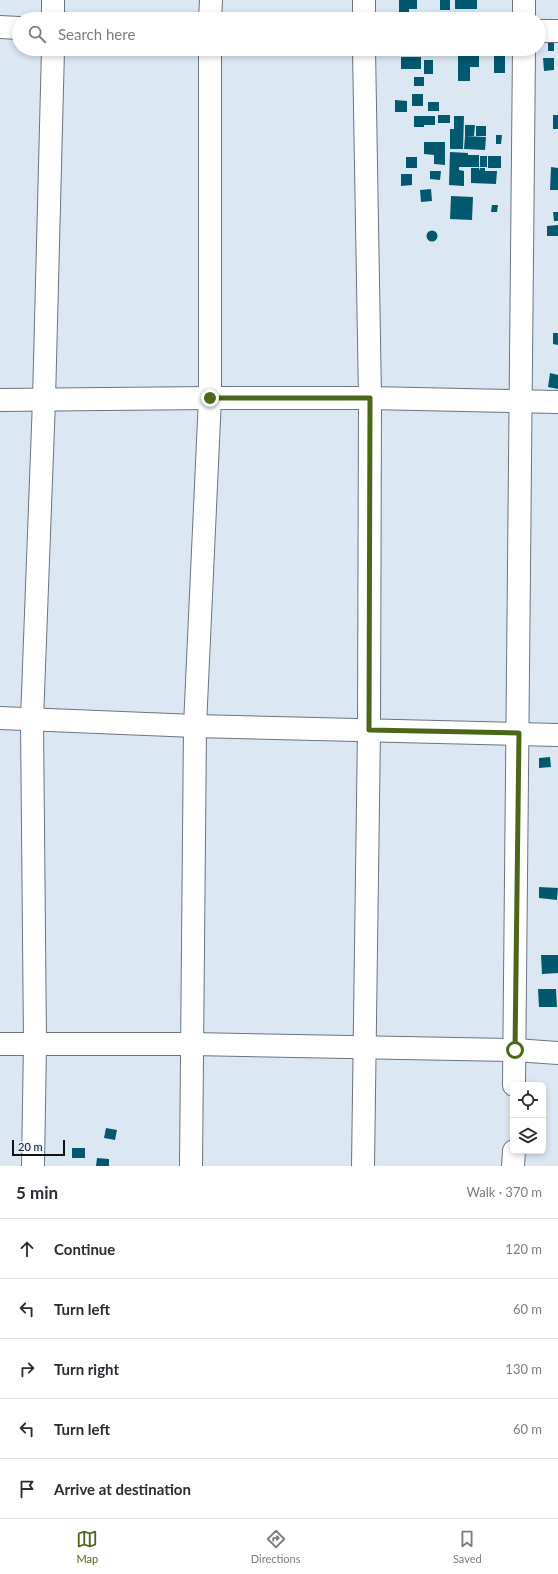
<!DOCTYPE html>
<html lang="en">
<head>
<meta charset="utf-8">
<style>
	body { margin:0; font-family:Lato,sans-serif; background:#f2f2f3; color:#2b2b33 }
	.controls { position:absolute; right:12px; bottom:12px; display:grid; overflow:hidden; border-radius:6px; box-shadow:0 2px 6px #0003 }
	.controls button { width:36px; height:36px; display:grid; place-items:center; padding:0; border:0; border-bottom:1px solid #e1e1e2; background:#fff; color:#2b2b33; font:20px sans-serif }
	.scale { position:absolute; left:12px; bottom:10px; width:53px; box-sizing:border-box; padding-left:4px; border:2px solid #0f1317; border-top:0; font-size:11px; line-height:14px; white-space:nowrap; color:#0f1317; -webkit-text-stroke:3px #eaf4fe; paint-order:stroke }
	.stop { position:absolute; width:12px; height:12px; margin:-9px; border:3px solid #4d6718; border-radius:50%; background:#fff }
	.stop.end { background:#4d6718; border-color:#fff; box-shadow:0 1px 4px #0008 }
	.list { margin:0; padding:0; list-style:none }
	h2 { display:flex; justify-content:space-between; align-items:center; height:52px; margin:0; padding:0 16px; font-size:17px }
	h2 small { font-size:13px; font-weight:400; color:#7c7c81 }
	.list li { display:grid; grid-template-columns:26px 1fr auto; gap:12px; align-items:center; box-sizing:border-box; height:60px; padding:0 16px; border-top:1px solid #e1e1e2 }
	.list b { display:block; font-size:15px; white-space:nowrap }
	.list em { font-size:13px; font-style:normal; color:#7c7c81 }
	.icon { flex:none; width:22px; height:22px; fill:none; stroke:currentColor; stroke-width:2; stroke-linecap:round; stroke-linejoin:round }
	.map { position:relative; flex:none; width:558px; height:1166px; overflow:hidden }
	.search { position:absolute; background:#fff; box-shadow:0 2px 6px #0003; left:12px; right:12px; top:12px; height:44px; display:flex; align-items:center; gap:10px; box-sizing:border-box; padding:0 14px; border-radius:22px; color:#7c7c81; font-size:15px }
	.sheet { height:352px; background:#fff }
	nav { display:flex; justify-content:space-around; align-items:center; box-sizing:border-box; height:56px; border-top:1px solid #e1e1e2; background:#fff; font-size:11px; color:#7c7c81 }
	nav a { display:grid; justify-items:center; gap:2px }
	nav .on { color:#4d6718 }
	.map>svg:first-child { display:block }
</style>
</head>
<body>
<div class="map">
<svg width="558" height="1166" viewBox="0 0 558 1166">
	<rect width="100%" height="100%" fill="#dbe7f3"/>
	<g fill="#02586f">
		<path d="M 399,0 L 417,0 L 417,9 L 409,9 L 409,12 L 399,12 Z"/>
		<rect x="440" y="0" width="10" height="10"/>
		<rect x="455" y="0" width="22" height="9"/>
		<rect x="548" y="41" width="6" height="10"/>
		<path d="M 458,56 L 479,56 L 479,67 L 470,67 L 470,81 L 458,81 Z"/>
		<rect x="494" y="56" width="11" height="17"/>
		<rect x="401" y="57" width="20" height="12"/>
		<path d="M 543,58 L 554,58 L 554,70 L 544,71 Z"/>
		<rect x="424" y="60" width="9" height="14"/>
		<rect x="414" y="77" width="10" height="9"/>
		<rect x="412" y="94" width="11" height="12"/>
		<path d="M 395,100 L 407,101 L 407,112 L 395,112 Z"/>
		<rect x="428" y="102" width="11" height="9"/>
		<rect x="438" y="115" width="12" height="8"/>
		<rect x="553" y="115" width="5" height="14"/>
		<path d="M 414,116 L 435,116 L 435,125 L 424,125 L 424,127 L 414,127 Z"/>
		<path d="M 454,116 L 464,116 L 463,149 L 450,149 L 450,129 L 454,129 Z"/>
		<path d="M 465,125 L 475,125 L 474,136 L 465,136 Z"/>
		<rect x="476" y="126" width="10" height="10"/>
		<path d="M 496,135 L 502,135 L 501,144 L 496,144 Z"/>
		<path d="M 465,136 L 486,137 L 485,150 L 464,149 Z"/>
		<path d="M 424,142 L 445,142 L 445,165 L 434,164 L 434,155 L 424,154 Z"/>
		<path d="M 450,152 L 468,153 L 468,155 L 479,155 L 479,167 L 459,167 L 459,170 L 464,171 L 464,186 L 449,185 Z"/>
		<rect x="480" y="156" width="7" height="11"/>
		<rect x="488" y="156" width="13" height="12"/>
		<rect x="406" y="157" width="11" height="11"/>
		<path d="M 551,167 L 558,168 L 558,190 L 550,190 Z"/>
		<path d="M 471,168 L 479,168 L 479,171 L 480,168 L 485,168 L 485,171 L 497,171 L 496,184 L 471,183 Z"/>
		<path d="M 430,171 L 441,171 L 440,180 L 430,179 Z"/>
		<path d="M 401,174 L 412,174 L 412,185 L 401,186 Z"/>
		<path d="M 431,189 L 432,201 L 421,202 L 420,190 Z"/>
		<path d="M 451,196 L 473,197 L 472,220 L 450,219 Z"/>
		<path d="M 492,205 L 498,205 L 497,212 L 491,212 Z"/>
		<path d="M 553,212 L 558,212 L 558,221 L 554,221 Z"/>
		<path d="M 558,225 L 558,236 L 547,236 L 547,226 Z"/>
		<circle cx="432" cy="236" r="5.5"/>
		<path d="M 553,333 L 558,333 L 558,345 L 553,344 Z"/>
		<path d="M 550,373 L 558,375 L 558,389 L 548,387 Z"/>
		<path d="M 550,757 L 551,767 L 539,768 L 539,758 Z"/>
		<path d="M 539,887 L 558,888 L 557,900 L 539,898 Z"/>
		<path d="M 541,955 L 558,955 L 558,973 L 542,974 Z"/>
		<path d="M 538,989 L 556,989 L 557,1007 L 539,1007 Z"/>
		<path d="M 106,1128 L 117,1130 L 115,1140 L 104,1138 Z"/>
		<rect x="72" y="1148" width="13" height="10"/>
		<path d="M 97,1158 L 109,1159 L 109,1166 L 96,1166 Z"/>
	</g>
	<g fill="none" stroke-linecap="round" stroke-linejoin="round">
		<g stroke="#6a7580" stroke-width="24">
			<g id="minor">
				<path d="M 53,0 L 53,19"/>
				<path d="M 210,19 L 211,0"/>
				<path d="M 364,19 L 364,0"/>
				<path d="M 524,19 L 524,0"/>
				<path d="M 0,27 L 19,28"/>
				<path d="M 539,31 L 558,31"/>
				<path d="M 0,400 L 210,398 L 370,398 L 558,402"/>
				<path d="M 0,718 L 195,726 L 558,735"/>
				<path d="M 0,1044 L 192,1044 L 515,1050 L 558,1053"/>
				<path d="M 514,1085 L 524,49"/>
				<path d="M 33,1166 L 35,1043 L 32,720 L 44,400 L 53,49"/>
				<path d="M 191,1166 L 195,726 L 210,398 L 210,49"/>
				<path d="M 363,1166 L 369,730 L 370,398 L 364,49"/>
				<path d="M 513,1166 L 514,1151"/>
			</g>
		</g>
		<use href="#minor" stroke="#fff" stroke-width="22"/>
	</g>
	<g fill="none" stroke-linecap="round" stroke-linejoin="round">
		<path stroke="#4d6718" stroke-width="5" d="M 210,398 L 370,398 L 369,730 L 519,733 L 515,1050"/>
	</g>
</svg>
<div class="controls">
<button><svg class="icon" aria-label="locate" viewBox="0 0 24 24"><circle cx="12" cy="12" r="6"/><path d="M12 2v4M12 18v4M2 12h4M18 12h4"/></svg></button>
<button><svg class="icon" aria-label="layers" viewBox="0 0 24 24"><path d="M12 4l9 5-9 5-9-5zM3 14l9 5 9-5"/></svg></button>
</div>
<div class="scale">20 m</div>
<div class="stop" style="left:515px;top:1050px"></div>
<div class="stop end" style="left:210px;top:398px"></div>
<div class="search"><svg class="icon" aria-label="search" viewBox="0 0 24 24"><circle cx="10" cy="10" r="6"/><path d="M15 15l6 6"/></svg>Search here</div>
</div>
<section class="sheet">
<h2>5 min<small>Walk · 370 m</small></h2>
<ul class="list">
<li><svg class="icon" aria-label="ahead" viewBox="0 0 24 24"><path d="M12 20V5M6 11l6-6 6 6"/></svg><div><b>Continue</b></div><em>120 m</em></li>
<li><svg class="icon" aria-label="left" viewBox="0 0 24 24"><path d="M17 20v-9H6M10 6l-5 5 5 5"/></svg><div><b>Turn left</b></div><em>60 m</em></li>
<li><svg class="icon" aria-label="right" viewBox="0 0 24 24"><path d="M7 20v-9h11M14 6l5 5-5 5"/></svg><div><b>Turn right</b></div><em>130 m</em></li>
<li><svg class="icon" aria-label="left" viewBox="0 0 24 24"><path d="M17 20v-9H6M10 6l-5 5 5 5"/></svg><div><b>Turn left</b></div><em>60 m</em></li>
<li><svg class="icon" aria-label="arrive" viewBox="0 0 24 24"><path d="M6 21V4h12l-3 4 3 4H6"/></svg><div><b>Arrive at destination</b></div></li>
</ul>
</section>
<nav>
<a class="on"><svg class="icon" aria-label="map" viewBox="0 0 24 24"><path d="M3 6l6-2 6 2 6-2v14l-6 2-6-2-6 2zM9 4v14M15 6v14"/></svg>Map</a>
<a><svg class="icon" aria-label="directions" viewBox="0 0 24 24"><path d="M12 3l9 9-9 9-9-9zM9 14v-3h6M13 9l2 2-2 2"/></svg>Directions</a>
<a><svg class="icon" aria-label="saved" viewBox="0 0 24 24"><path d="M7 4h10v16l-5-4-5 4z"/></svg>Saved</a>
</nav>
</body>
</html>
